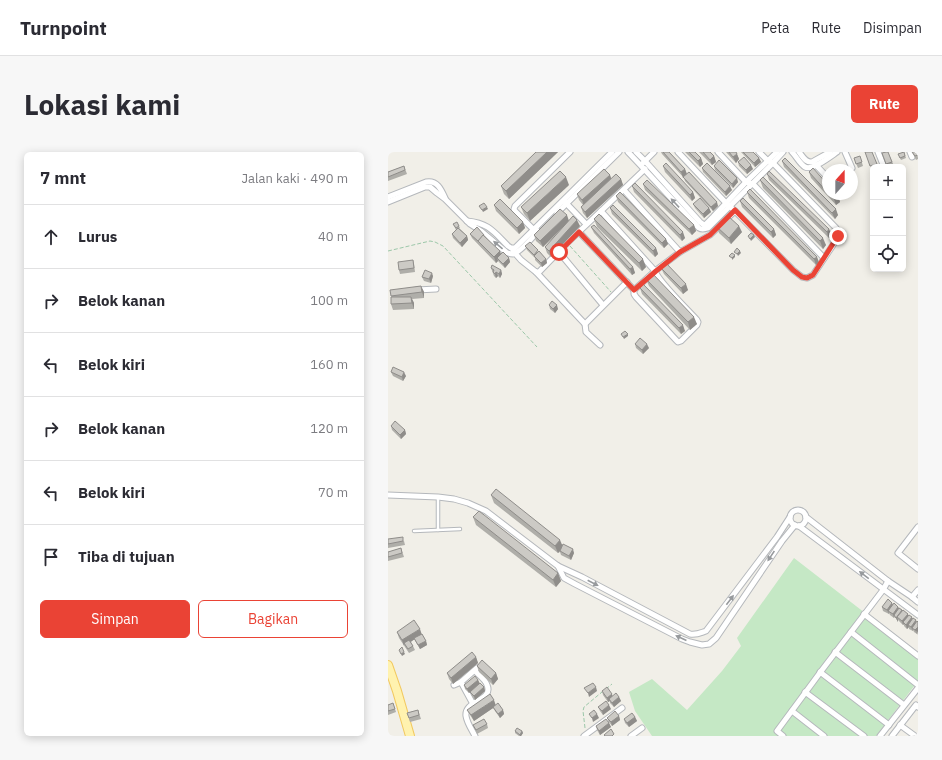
<!DOCTYPE html>
<html lang="id">
<head>
<meta charset="utf-8">
<style>
	body { margin:0; font-family:"IBM Plex Sans",sans-serif; background:#f7f7f7; color:#2b2b33 }
	.controls { position:absolute; right:12px; top:12px; display:grid; overflow:hidden; border-radius:6px; box-shadow:0 2px 10px #0003 }
	.controls button { width:36px; height:36px; display:grid; place-items:center; padding:0; border:0; border-bottom:1px solid #e1e1e2; background:#fff; color:#2b2b33; font:20px sans-serif }
	.compass { position:absolute; left:434px; top:12px; width:36px; height:36px; border-radius:50%; background:#fff; box-shadow:0 2px 10px #0003; rotate:21deg }
	.stop { position:absolute; width:12px; height:12px; margin:-9px; border:3px solid #ea4335; border-radius:50%; background:#fff }
	.stop.end { background:#ea4335; border-color:#fff; box-shadow:0 1px 4px #0008 }
	.list { margin:0; padding:0; list-style:none }
	h2 { display:flex; justify-content:space-between; align-items:center; height:52px; margin:0; padding:0 16px; font-size:17px }
	h2 small { font-size:13px; font-weight:400; color:#7c7c81 }
	.list li { display:grid; grid-template-columns:26px 1fr auto; gap:12px; align-items:center; box-sizing:border-box; height:64px; padding:0 16px; border-top:1px solid #e1e1e2 }
	.list b { display:block; font-size:15px; white-space:nowrap }
	.list em { font-size:13px; font-style:normal; color:#7c7c81 }
	.actions { display:flex; gap:8px; padding:12px 16px }
	.actions a { flex:1; padding:9px 0; border:1px solid #ea4335; border-radius:6px; text-align:center; font-size:14px; color:#ea4335 }
	.actions .main { background:#ea4335; color:#fff }
	.icon { flex:none; width:22px; height:22px; fill:none; stroke:currentColor; stroke-width:2; stroke-linecap:round; stroke-linejoin:round }
	.map { position:relative; flex:none; width:530px; height:584px; overflow:hidden; border-radius:6px }
	header { display:flex; align-items:center; gap:24px; box-sizing:border-box; height:56px; padding:0 20px; background:#fff; border-bottom:1px solid #e1e1e2 }
	header strong { font-size:19px }
	nav { display:flex; gap:22px; margin-inline-start:auto; font-size:14px }
	.intro { display:flex; align-items:center; justify-content:space-between; box-sizing:border-box; height:96px; padding:0 24px }
	h1 { margin:0; font-size:28px }
	.button { padding:10px 18px; border-radius:6px; background:#ea4335; color:#fff; font-size:14px; font-weight:700 }
	main { display:flex; gap:24px; padding:0 24px }
	aside { flex:1; background:#fff; border-radius:6px; box-shadow:0 2px 10px #0003 }
	.map>svg:first-child { display:block }
</style>
</head>
<body>
<header>
<strong>Turnpoint</strong>
<nav><a>Peta</a><a>Rute</a><a>Disimpan</a></nav>
</header>
<div class="intro"><h1>Lokasi kami</h1><a class="button">Rute</a></div>
<main>
<aside>
<h2>7 mnt<small>Jalan kaki · 490 m</small></h2>
<ul class="list">
<li><svg class="icon" aria-label="ahead" viewBox="0 0 24 24"><path d="M12 20V5M6 11l6-6 6 6"/></svg><div><b>Lurus</b></div><em>40 m</em></li>
<li><svg class="icon" aria-label="right" viewBox="0 0 24 24"><path d="M7 20v-9h11M14 6l5 5-5 5"/></svg><div><b>Belok kanan</b></div><em>100 m</em></li>
<li><svg class="icon" aria-label="left" viewBox="0 0 24 24"><path d="M17 20v-9H6M10 6l-5 5 5 5"/></svg><div><b>Belok kiri</b></div><em>160 m</em></li>
<li><svg class="icon" aria-label="right" viewBox="0 0 24 24"><path d="M7 20v-9h11M14 6l5 5-5 5"/></svg><div><b>Belok kanan</b></div><em>120 m</em></li>
<li><svg class="icon" aria-label="left" viewBox="0 0 24 24"><path d="M17 20v-9H6M10 6l-5 5 5 5"/></svg><div><b>Belok kiri</b></div><em>70 m</em></li>
<li><svg class="icon" aria-label="arrive" viewBox="0 0 24 24"><path d="M6 21V4h12l-3 4 3 4H6"/></svg><div><b>Tiba di tujuan</b></div></li>
</ul>
<div class="actions"><a class="main">Simpan</a><a>Bagikan</a></div>
</aside>
<div class="map">
<svg width="530" height="584" viewBox="0 0 530 584">
	<rect width="100%" height="100%" fill="#f1efe8"/>
	<path fill="#c5e8c5" d="M 406,406 L 530,502 L 530,529 L 488,584 L 264,584 L 247,559 L 241,540 L 264,527 L 299,558 L 334,519 L 353,494 L 349,486 Z"/>
	<g fill="none" stroke-linecap="round" stroke-linejoin="round">
		<g stroke="#b5b8bc" stroke-width="4.5">
			<g id="lane">
				<path d="M 50,346 L 50,378"/>
				<path d="M 26,379 L 72,377"/>
			</g>
		</g>
		<g stroke="#b5b8bc" stroke-width="7">
			<g id="street">
				<path d="M 240,0 C 264,25 287,51 311,76 C 314,78 317,77 320,76 L 385,11 L 395,0"/>
				<path d="M 248,0 L 257,9 L 312,70 L 316,73 L 318,72 L 325,65 L 358,30 L 389,0"/>
				<path d="M 330,0 L 358,30 L 365,32 L 436,106"/>
				<path d="M 404,0 C 408,4 412,12 417,15 C 424,19 443,4 449,0"/>
				<path d="M 411,0 C 415,5 418,11 424,10 L 442,0"/>
				<path d="M 457,0 L 464,16"/>
				<path d="M 490,0 L 496,15"/>
				<path d="M 522,0 L 524,5"/>
				<path d="M 255,11 L 266,0"/>
				<path d="M 428,13 L 440,26"/>
				<path d="M 257,17 L 213,59 L 267,119 C 270,129 300,158 309,168 L 310,170 L 309,173 L 293,189 L 290,190 L 289,189 L 248,145 L 246,142 L 246,138 L 267,119 L 292,100 L 322,83 L 347,59 L 338,51 L 290,0"/>
				<path d="M 236,38 L 292,100"/>
				<path d="M 0,45 L 38,30 C 49,28 53,37 57,46"/>
				<path d="M 0,50 L 37,35 L 42,35 L 49,41 L 57,47 L 82,72 L 93,79 L 118,100 C 121,102 122,102 125,102 C 132,100 145,85 150,79"/>
				<path d="M 177,50 L 198,72"/>
				<path d="M 347,59 L 405,118 L 414,125 L 419,126 L 425,123 L 445,93 L 450,84 L 451,80 L 448,76 L 385,11 L 380,9 L 371,0"/>
				<path d="M 169,61 L 231,0"/>
				<path d="M 79,69 C 101,71 106,80 120,94 L 123,96 L 127,96 L 224,0"/>
				<path d="M 146,78 L 127,59 L 126,57 L 127,54 L 182,0"/>
				<path d="M 191,80 L 246,138"/>
				<path d="M 125,99 L 133,108 L 148,120 L 151,120 L 179,91 L 213,59"/>
				<path d="M 171,100 L 215,153"/>
				<path d="M 148,120 L 197,172 L 239,130"/>
				<path d="M 29,138 L 48,137"/>
				<path d="M 197,172 L 198,180 L 212,193"/>
				<path d="M 0,343 L 50,345 L 66,347 L 80,351 L 98,359 L 170,414 L 194,425 L 302,482 C 309,483 312,481 318,479 L 389,385 L 402,365"/>
				<circle cx="410" cy="366" r="8"/>
				<path d="M 418,365 L 500,429 L 524,445 L 530,450"/>
				<path d="M 411,374 L 530,463"/>
				<path d="M 530,375 L 510,401 L 530,417"/>
				<path d="M 170,414 L 176,426 L 187,432 L 294,487 L 302,490 L 314,493 L 321,492 L 328,486 L 394,389 L 407,373"/>
				<path d="M 524,445 L 530,438"/>
				<path d="M 476,462 L 530,504"/>
				<path d="M 463,480 L 530,533"/>
				<path d="M 447,500 L 516,553"/>
				<path d="M 87,519 C 91,523 98,528 99,533 C 106,549 76,548 78,564 C 79,571 84,578 87,584"/>
				<path d="M 432,520 L 501,573"/>
				<path d="M 73,530 L 85,552"/>
				<path d="M 66,533 L 73,530 L 89,516"/>
				<path d="M 417,540 L 476,584"/>
				<path d="M 404,559 L 436,584"/>
				<path d="M 512,573 L 527,584"/>
				<path d="M 196,584 L 234,556"/>
				<path d="M 243,584 L 254,576"/>
				<path d="M 395,584 L 389,579 L 434,518 L 495,438 L 500,429"/>
				<path d="M 492,584 L 530,536"/>
				<path d="M 504,584 L 528,553 L 530,555"/>
			</g>
		</g>
		<g stroke="#f2c960" stroke-width="10">
			<path id="primary" d="M 0,513 L 9,539 L 22,584"/>
		</g>
		<g stroke="#9cc7a9" stroke-width="1" stroke-dasharray="4 2" stroke-linecap="butt">
			<path d="M 182,94 L 223,140"/>
			<path d="M 0,99 L 42,89 L 47,90 L 55,94 L 149,195"/>
			<path d="M 218,537 L 224,532"/>
			<path d="M 197,576 L 195,559 L 196,555 L 214,540"/>
		</g>
		<use href="#lane" stroke="#fff" stroke-width="2.5"/>
		<use href="#street" stroke="#fff" stroke-width="5"/>
		<use href="#primary" stroke="#fff2af" stroke-width="8"/>
	</g>
	<g fill="#afaea9">
		<path d="M 148,0 L 170,0 L 121,47 L 116,42 L 113,34 Z"/>
		<path d="M 273,0 L 281,0 L 297,17 L 299,22 L 330,54 L 325,59 L 297,29 L 296,26 L 274,2 Z"/>
		<path d="M 297,0 L 307,0 L 313,6 L 315,12 L 312,15 Z"/>
		<path d="M 311,0 L 322,0 L 326,4 L 328,10 L 324,13 Z"/>
		<path d="M 338,0 L 348,0 L 349,2 L 351,7 L 348,11 Z"/>
		<path d="M 353,0 L 365,0 L 371,6 L 373,10 L 367,15 Z"/>
		<path d="M 477,0 L 484,0 L 490,15 L 485,15 L 485,20 Z"/>
		<path d="M 500,0 L 506,14 L 502,15 L 499,15 L 494,1 Z"/>
		<path d="M 516,0 L 518,6 L 513,8 L 510,2 Z"/>
		<path d="M 524,0 L 530,0 L 530,7 L 528,8 Z"/>
		<path d="M 472,4 L 475,14 L 470,16 L 466,6 Z"/>
		<path d="M 394,9 L 450,63 L 447,67 L 396,15 Z"/>
		<path d="M 350,10 L 365,17 L 359,22 L 351,14 Z"/>
		<path d="M 16,14 L 19,22 L 0,29 L 0,20 Z"/>
		<path d="M 275,14 L 305,40 L 307,46 L 304,49 L 277,20 Z"/>
		<path d="M 326,14 L 350,30 L 345,36 L 327,18 Z"/>
		<path d="M 314,16 L 344,38 L 338,44 L 315,20 Z"/>
		<path d="M 421,20 L 440,33 L 440,42 L 448,42 L 450,44 L 452,50 L 448,53 L 423,26 Z"/>
		<path d="M 379,22 L 444,83 L 441,86 L 381,28 Z"/>
		<path d="M 222,23 L 223,27 L 233,27 L 235,33 L 199,66 L 195,61 L 193,55 L 195,53 L 191,48 L 189,42 Z"/>
		<path d="M 372,28 L 438,93 L 435,97 L 375,36 Z"/>
		<path d="M 255,32 L 306,73 L 308,79 L 304,83 L 257,38 Z"/>
		<path d="M 181,33 L 142,69 L 136,62 L 133,55 Z"/>
		<path d="M 244,34 L 297,86 L 294,89 L 246,40 Z"/>
		<path d="M 359,40 L 429,105 L 431,111 L 428,113 L 361,46 Z"/>
		<path d="M 228,44 L 278,87 L 280,92 L 276,96 L 230,50 Z"/>
		<path d="M 352,49 L 386,77 L 388,83 L 385,86 L 354,55 Z"/>
		<path d="M 305,52 L 321,56 L 323,60 L 316,66 L 307,56 Z"/>
		<path d="M 106,53 L 135,70 L 137,76 L 131,82 L 108,59 Z"/>
		<path d="M 222,56 L 268,96 L 270,102 L 267,105 L 224,62 Z"/>
		<path d="M 206,67 L 258,115 L 254,119 L 209,75 Z"/>
		<path d="M 181,69 L 192,74 L 163,105 L 159,101 L 157,95 L 175,75 L 155,95 L 148,89 L 146,83 Z"/>
		<path d="M 65,72 L 71,74 L 72,76 L 71,76 L 79,84 L 80,88 L 74,95 L 65,86 L 64,82 L 68,78 Z"/>
		<path d="M 203,75 L 245,115 L 247,121 L 244,123 L 206,81 Z"/>
		<path d="M 329,75 L 354,80 L 343,92 L 331,81 Z"/>
		<path d="M 82,82 L 96,83 L 97,84 L 113,102 L 121,106 L 122,110 L 117,116 L 110,109 L 108,111 L 84,86 Z"/>
		<path d="M 137,94 L 150,100 L 158,107 L 159,111 L 154,115 L 147,108 L 147,106 L 139,98 Z"/>
		<path d="M 25,108 L 26,112 L 27,120 L 12,122 L 11,118 Z"/>
		<path d="M 103,116 L 113,118 L 114,122 L 112,126 L 110,124 L 108,126 L 106,124 Z"/>
		<path d="M 273,116 L 300,138 L 295,142 L 276,122 Z"/>
		<path d="M 45,124 L 43,131 L 36,129 L 34,125 Z"/>
		<path d="M 258,127 L 309,172 L 302,178 L 261,134 Z"/>
		<path d="M 33,134 L 36,140 L 36,146 L 24,147 L 26,151 L 26,157 L 5,158 L 3,152 L 4,145 L 3,144 Z"/>
		<path d="M 252,136 L 297,179 L 293,182 L 254,142 Z"/>
		<path d="M 161,153 L 170,157 L 167,161 L 162,157 Z"/>
		<path d="M 247,192 L 261,196 L 255,202 L 248,196 Z"/>
		<path d="M 3,220 L 18,224 L 15,229 L 5,224 Z"/>
		<path d="M 3,274 L 17,278 L 18,282 L 13,287 L 4,278 Z"/>
		<path d="M 103,343 L 186,401 L 183,408 L 173,403 L 172,400 L 170,401 L 106,351 Z"/>
		<path d="M 85,365 L 170,421 L 173,429 L 168,435 L 88,373 Z"/>
		<path d="M 0,387 L 16,389 L 17,393 L 0,396 Z"/>
		<path d="M 13,396 L 16,405 L 0,409 L 0,400 Z"/>
		<path d="M 505,452 L 510,455 L 515,459 L 520,462 L 520,464 L 528,470 L 530,470 L 530,483 L 529,481 L 529,482 L 526,480 L 525,478 L 525,479 L 521,477 L 521,475 L 519,477 L 516,474 L 516,472 L 515,473 L 510,468 L 510,470 L 507,465 L 506,466 L 502,463 L 501,461 L 501,462 L 495,459 L 494,455 Z"/>
		<path d="M 9,480 L 34,482 L 38,489 L 39,493 L 32,497 L 26,487 L 23,490 L 27,498 L 21,501 L 11,486 Z"/>
		<path d="M 88,505 L 90,511 L 65,532 L 61,527 L 59,521 Z"/>
		<path d="M 89,514 L 108,521 L 110,527 L 105,533 L 91,520 Z"/>
		<path d="M 90,528 L 92,532 L 96,535 L 97,539 L 87,548 L 84,544 L 82,540 L 89,534 L 81,541 L 77,537 L 76,533 Z"/>
		<path d="M 214,539 L 225,544 L 231,545 L 233,549 L 226,555 L 222,551 L 222,549 L 220,550 L 215,543 Z"/>
		<path d="M 5,551 L 8,560 L 0,563 L 0,553 Z"/>
		<path d="M 108,553 L 115,558 L 116,562 L 112,566 L 107,559 L 105,556 L 86,569 L 82,563 L 79,558 Z"/>
		<path d="M 210,555 L 223,557 L 215,563 L 212,559 Z"/>
		<path d="M 30,558 L 33,567 L 22,570 L 19,561 Z"/>
		<path d="M 231,564 L 232,568 L 224,574 L 221,570 L 219,566 Z"/>
		<path d="M 247,565 L 249,569 L 241,575 L 237,571 L 236,567 Z"/>
		<path d="M 221,571 L 223,575 L 212,583 L 209,578 L 208,574 Z"/>
		<path d="M 99,572 L 100,576 L 89,582 L 85,573 Z"/>
		<path d="M 127,579 L 134,579 L 135,581 L 133,584 L 131,584 L 127,581 Z"/>
	</g>
	<g fill="#8f8d8a">
		<path d="M 159,0 L 170,0 L 121,47 L 118,39 Z"/>
		<path d="M 349,2 L 351,7 L 348,11 L 345,5 Z"/>
		<path d="M 326,4 L 328,10 L 324,13 L 322,8 Z"/>
		<path d="M 313,6 L 315,12 L 312,15 L 310,9 Z"/>
		<path d="M 371,6 L 373,10 L 367,15 L 366,11 Z"/>
		<path d="M 363,13 L 365,17 L 359,22 L 358,18 Z"/>
		<path d="M 297,17 L 299,23 L 295,26 L 293,20 Z"/>
		<path d="M 222,23 L 224,29 L 196,54 L 194,48 Z"/>
		<path d="M 178,25 L 181,33 L 142,69 L 139,61 Z"/>
		<path d="M 349,26 L 350,30 L 345,36 L 344,32 Z"/>
		<path d="M 233,27 L 235,33 L 199,66 L 197,60 Z"/>
		<path d="M 342,34 L 344,38 L 338,44 L 337,40 Z"/>
		<path d="M 305,40 L 307,46 L 304,49 L 302,43 Z"/>
		<path d="M 450,44 L 452,50 L 448,53 L 446,47 Z"/>
		<path d="M 329,50 L 330,54 L 325,59 L 323,55 Z"/>
		<path d="M 99,55 L 100,57 L 95,60 L 94,58 Z"/>
		<path d="M 321,56 L 323,60 L 316,66 L 315,62 Z"/>
		<path d="M 448,57 L 450,63 L 447,67 L 444,61 Z"/>
		<path d="M 179,63 L 181,69 L 155,95 L 152,89 Z"/>
		<path d="M 189,68 L 192,74 L 163,105 L 161,99 Z"/>
		<path d="M 135,70 L 137,76 L 131,82 L 129,76 Z"/>
		<path d="M 306,73 L 308,79 L 304,83 L 301,77 Z"/>
		<path d="M 351,74 L 354,80 L 343,92 L 341,86 Z"/>
		<path d="M 386,77 L 388,83 L 385,86 L 383,80 Z"/>
		<path d="M 441,77 L 444,83 L 441,86 L 439,80 Z"/>
		<path d="M 295,80 L 297,86 L 294,89 L 292,83 Z"/>
		<path d="M 366,83 L 367,85 L 363,89 L 362,87 Z"/>
		<path d="M 79,84 L 80,88 L 74,95 L 72,91 Z"/>
		<path d="M 435,86 L 438,93 L 435,97 L 432,89 Z"/>
		<path d="M 278,87 L 280,92 L 276,96 L 274,91 Z"/>
		<path d="M 268,96 L 270,102 L 267,105 L 265,99 Z"/>
		<path d="M 112,99 L 114,105 L 109,106 L 110,109 L 108,111 L 106,105 Z"/>
		<path d="M 352,99 L 353,101 L 350,104 L 349,102 Z"/>
		<path d="M 347,103 L 347,105 L 344,108 L 344,106 Z"/>
		<path d="M 429,105 L 431,111 L 428,113 L 426,107 Z"/>
		<path d="M 121,106 L 122,110 L 117,116 L 115,112 Z"/>
		<path d="M 158,107 L 159,111 L 154,115 L 153,111 Z"/>
		<path d="M 255,107 L 258,115 L 254,119 L 251,111 Z"/>
		<path d="M 245,115 L 247,121 L 244,123 L 242,117 Z"/>
		<path d="M 113,118 L 114,122 L 112,126 L 111,122 Z"/>
		<path d="M 108,120 L 110,124 L 108,126 L 107,122 Z"/>
		<path d="M 44,121 L 45,124 L 43,131 L 41,127 Z"/>
		<path d="M 298,132 L 300,138 L 295,142 L 293,136 Z"/>
		<path d="M 33,134 L 36,140 L 36,146 L 34,140 Z"/>
		<path d="M 23,145 L 26,151 L 26,157 L 24,151 Z"/>
		<path d="M 169,153 L 170,157 L 167,161 L 165,157 Z"/>
		<path d="M 306,165 L 309,172 L 302,178 L 300,170 Z"/>
		<path d="M 295,173 L 297,179 L 293,182 L 291,176 Z"/>
		<path d="M 240,182 L 240,184 L 236,187 L 235,185 Z"/>
		<path d="M 259,192 L 261,196 L 255,202 L 254,198 Z"/>
		<path d="M 16,220 L 18,224 L 15,229 L 14,225 Z"/>
		<path d="M 17,278 L 18,282 L 13,287 L 12,283 Z"/>
		<path d="M 172,388 L 175,395 L 170,401 L 167,394 Z"/>
		<path d="M 185,397 L 186,401 L 183,408 L 181,404 Z"/>
		<path d="M 170,421 L 173,429 L 168,435 L 165,428 Z"/>
		<path d="M 504,451 L 506,455 L 500,459 L 501,461 L 501,462 L 499,458 Z"/>
		<path d="M 510,455 L 512,459 L 506,463 L 506,466 L 505,462 Z"/>
		<path d="M 514,458 L 516,462 L 509,465 L 510,468 L 510,470 L 508,466 Z"/>
		<path d="M 520,462 L 521,466 L 515,470 L 516,472 L 515,473 L 514,469 Z"/>
		<path d="M 524,465 L 525,469 L 520,473 L 521,475 L 519,477 L 518,473 Z"/>
		<path d="M 528,468 L 529,472 L 524,476 L 525,478 L 525,479 L 523,475 Z"/>
		<path d="M 530,475 L 530,480 L 528,479 L 529,481 L 529,482 L 527,478 Z"/>
		<path d="M 32,477 L 34,483 L 17,493 L 16,491 L 16,494 L 14,488 Z"/>
		<path d="M 38,489 L 39,493 L 32,497 L 30,493 Z"/>
		<path d="M 16,500 L 17,502 L 14,504 L 13,502 Z"/>
		<path d="M 88,505 L 90,511 L 65,532 L 63,526 Z"/>
		<path d="M 108,521 L 110,527 L 105,533 L 103,527 Z"/>
		<path d="M 90,528 L 92,532 L 81,541 L 79,537 Z"/>
		<path d="M 96,535 L 97,539 L 87,548 L 86,544 Z"/>
		<path d="M 208,535 L 209,539 L 201,545 L 200,541 Z"/>
		<path d="M 224,542 L 225,546 L 221,547 L 222,549 L 220,550 L 219,546 Z"/>
		<path d="M 231,545 L 233,549 L 226,555 L 224,551 Z"/>
		<path d="M 106,548 L 108,554 L 86,569 L 83,563 Z"/>
		<path d="M 221,553 L 223,557 L 215,563 L 214,559 Z"/>
		<path d="M 115,558 L 116,562 L 112,566 L 110,562 Z"/>
		<path d="M 209,562 L 211,566 L 205,570 L 204,566 Z"/>
		<path d="M 231,564 L 232,568 L 224,574 L 223,570 Z"/>
		<path d="M 247,565 L 249,569 L 241,575 L 239,571 Z"/>
		<path d="M 221,571 L 223,575 L 212,583 L 211,579 Z"/>
		<path d="M 134,579 L 135,581 L 133,584 L 132,584 L 132,583 Z"/>
	</g>
	<g fill="#cccac5" stroke="#8f8d8a">
		<path d="M 148,0 L 159,0 L 118,39 L 113,34 Z"/>
		<path d="M 275,0 L 281,0 L 297,17 L 293,20 Z"/>
		<path d="M 301,0 L 307,0 L 313,6 L 310,9 Z"/>
		<path d="M 315,0 L 322,0 L 326,4 L 322,8 Z"/>
		<path d="M 341,0 L 348,0 L 349,2 L 345,5 Z"/>
		<path d="M 355,0 L 365,0 L 371,6 L 366,11 Z"/>
		<path d="M 477,0 L 484,0 L 489,12 L 482,14 Z"/>
		<path d="M 498,0 L 500,0 L 504,10 L 498,12 L 494,1 Z"/>
		<path d="M 516,0 L 517,4 L 512,6 L 510,2 Z"/>
		<path d="M 524,0 L 530,0 L 530,3 L 527,4 Z"/>
		<path d="M 472,4 L 474,10 L 468,12 L 466,6 Z"/>
		<path d="M 356,5 L 363,13 L 358,18 L 350,10 Z"/>
		<path d="M 397,6 L 448,57 L 444,61 L 394,9 Z"/>
		<path d="M 331,8 L 349,26 L 344,32 L 326,14 Z"/>
		<path d="M 278,11 L 305,40 L 302,43 L 275,14 Z"/>
		<path d="M 319,11 L 342,34 L 337,40 L 314,16 Z"/>
		<path d="M 16,14 L 17,18 L 0,25 L 0,20 Z"/>
		<path d="M 425,16 L 440,33 L 440,41 L 421,20 Z"/>
		<path d="M 216,17 L 222,23 L 194,48 L 189,42 Z"/>
		<path d="M 172,19 L 178,25 L 139,61 L 133,55 Z"/>
		<path d="M 381,19 L 441,77 L 439,80 L 379,22 Z"/>
		<path d="M 301,20 L 329,50 L 323,55 L 295,25 Z"/>
		<path d="M 228,22 L 233,27 L 197,60 L 193,55 Z"/>
		<path d="M 375,25 L 435,86 L 432,89 L 372,28 Z"/>
		<path d="M 259,28 L 306,73 L 301,77 L 255,32 Z"/>
		<path d="M 247,31 L 295,80 L 292,83 L 244,34 Z"/>
		<path d="M 362,37 L 429,105 L 426,107 L 359,40 Z"/>
		<path d="M 232,40 L 278,87 L 274,91 L 228,44 Z"/>
		<path d="M 441,42 L 448,42 L 450,44 L 446,47 Z"/>
		<path d="M 312,46 L 321,56 L 315,62 L 305,52 Z"/>
		<path d="M 355,46 L 386,77 L 383,80 L 352,49 Z"/>
		<path d="M 112,47 L 135,70 L 129,76 L 106,53 Z"/>
		<path d="M 96,51 L 99,55 L 94,58 L 91,54 Z"/>
		<path d="M 225,53 L 268,96 L 265,99 L 222,56 Z"/>
		<path d="M 172,57 L 179,63 L 152,89 L 146,83 Z"/>
		<path d="M 211,62 L 255,107 L 251,111 L 206,67 Z"/>
		<path d="M 185,64 L 189,68 L 161,99 L 157,95 Z"/>
		<path d="M 340,64 L 351,74 L 341,86 L 329,75 Z"/>
		<path d="M 69,70 L 71,74 L 68,76 L 65,72 Z"/>
		<path d="M 206,73 L 245,115 L 242,117 L 203,75 Z"/>
		<path d="M 89,75 L 96,83 L 90,89 L 82,82 Z"/>
		<path d="M 70,76 L 79,84 L 72,91 L 64,82 Z"/>
		<path d="M 363,81 L 366,83 L 362,87 L 360,84 Z"/>
		<path d="M 95,83 L 112,99 L 106,105 L 90,89 Z"/>
		<path d="M 142,90 L 150,98 L 146,103 L 137,94 Z"/>
		<path d="M 349,96 L 352,99 L 349,102 L 346,100 Z"/>
		<path d="M 151,99 L 158,107 L 153,111 L 146,104 Z"/>
		<path d="M 115,100 L 121,106 L 115,112 L 109,106 Z"/>
		<path d="M 344,101 L 347,103 L 344,106 L 341,104 Z"/>
		<path d="M 25,108 L 26,116 L 11,118 L 10,110 Z"/>
		<path d="M 278,111 L 298,132 L 293,136 L 273,116 Z"/>
		<path d="M 104,113 L 113,118 L 111,122 L 108,120 L 107,122 L 105,120 L 106,118 L 103,116 Z"/>
		<path d="M 37,118 L 44,121 L 41,127 L 34,125 Z"/>
		<path d="M 264,121 L 306,165 L 300,170 L 258,127 Z"/>
		<path d="M 255,132 L 295,173 L 291,176 L 252,136 Z"/>
		<path d="M 33,134 L 34,140 L 3,144 L 2,138 Z"/>
		<path d="M 3,145 L 23,145 L 24,151 L 3,152 Z"/>
		<path d="M 164,149 L 169,153 L 165,157 L 161,153 Z"/>
		<path d="M 237,179 L 240,182 L 235,185 L 233,182 Z"/>
		<path d="M 252,186 L 259,192 L 254,198 L 247,192 Z"/>
		<path d="M 5,215 L 16,220 L 14,225 L 3,220 Z"/>
		<path d="M 7,269 L 17,278 L 12,283 L 3,274 Z"/>
		<path d="M 108,337 L 172,388 L 167,394 L 103,343 Z"/>
		<path d="M 91,359 L 170,421 L 165,428 L 85,365 Z"/>
		<path d="M 15,385 L 15,389 L 0,392 L 0,387 Z"/>
		<path d="M 175,392 L 185,397 L 181,404 L 172,399 Z"/>
		<path d="M 13,396 L 14,401 L 0,405 L 0,400 Z"/>
		<path d="M 500,447 L 504,451 L 499,458 L 494,455 Z"/>
		<path d="M 506,451 L 510,455 L 505,462 L 500,459 Z"/>
		<path d="M 511,456 L 514,458 L 508,466 L 506,463 Z"/>
		<path d="M 515,458 L 520,462 L 514,469 L 509,465 Z"/>
		<path d="M 521,463 L 524,465 L 518,473 L 515,470 Z"/>
		<path d="M 525,466 L 528,468 L 523,475 L 520,473 Z"/>
		<path d="M 26,468 L 32,477 L 14,488 L 9,480 Z"/>
		<path d="M 529,469 L 530,470 L 530,475 L 527,478 L 524,476 Z"/>
		<path d="M 34,482 L 38,489 L 30,493 L 26,486 Z"/>
		<path d="M 21,488 L 25,494 L 20,497 L 16,491 Z"/>
		<path d="M 14,495 L 16,500 L 13,502 L 11,498 Z"/>
		<path d="M 84,500 L 88,505 L 63,526 L 59,521 Z"/>
		<path d="M 94,508 L 108,521 L 103,527 L 89,514 Z"/>
		<path d="M 87,524 L 90,528 L 79,537 L 76,533 Z"/>
		<path d="M 92,531 L 96,535 L 86,544 L 82,540 Z"/>
		<path d="M 205,531 L 208,535 L 200,541 L 196,536 Z"/>
		<path d="M 219,535 L 224,542 L 219,546 L 214,539 Z"/>
		<path d="M 228,541 L 231,545 L 224,551 L 221,547 Z"/>
		<path d="M 102,542 L 106,548 L 83,563 L 79,558 Z"/>
		<path d="M 218,549 L 221,553 L 214,559 L 210,555 Z"/>
		<path d="M 5,551 L 7,557 L 0,559 L 0,553 Z"/>
		<path d="M 110,551 L 115,558 L 110,562 L 105,555 Z"/>
		<path d="M 30,558 L 31,563 L 21,566 L 19,561 Z"/>
		<path d="M 206,558 L 209,562 L 204,566 L 201,562 Z"/>
		<path d="M 227,559 L 231,564 L 223,570 L 219,566 Z"/>
		<path d="M 244,561 L 247,565 L 239,571 L 236,567 Z"/>
		<path d="M 96,567 L 99,572 L 88,578 L 85,573 Z"/>
		<path d="M 218,567 L 221,571 L 211,579 L 208,574 Z"/>
		<path d="M 129,576 L 134,579 L 132,583 L 127,579 Z"/>
		<path d="M 223,577 L 226,582 L 224,584 L 217,584 L 216,583 Z"/>
	</g>
	<defs><path id="oneway-solid" d="M-6-.8H1V-3.2L6.5 0L1 3.2V.8H-6Z"/></defs>
	<g fill="#979a9d">
		<use href="#oneway-solid" transform="translate(287 51) rotate(-133)"/>
		<use href="#oneway-solid" transform="translate(110 93) rotate(-140)"/>
		<use href="#oneway-solid" transform="translate(383 404) rotate(124)"/>
		<use href="#oneway-solid" transform="translate(476 423) rotate(-143)"/>
		<use href="#oneway-solid" transform="translate(205 431) rotate(27)"/>
		<use href="#oneway-solid" transform="translate(342 448) rotate(-53)"/>
		<use href="#oneway-solid" transform="translate(293 486) rotate(-155)"/>
	</g>
	<g fill="none" stroke-linecap="round" stroke-linejoin="round">
		<path stroke="#ea4335" stroke-width="5" d="M 171,100 L 191,80 L 246,138 L 268,119 L 292,100 L 322,83 L 347,58 L 405,118 L 414,125 L 419,126 L 425,123 L 450,84"/>
	</g>
</svg>
<div class="controls">
<button>+</button>
<button>−</button>
<button><svg class="icon" aria-label="locate" viewBox="0 0 24 24"><circle cx="12" cy="12" r="6"/><path d="M12 2v4M12 18v4M2 12h4M18 12h4"/></svg></button>
</div>
<svg class="compass" viewBox="-18 -18 36 36"><path d="M0-13l5 13h-10z" fill="#e53935"/><path d="M0 13l5-13h-10z" fill="#7c7c81"/></svg>
<div class="stop" style="left:171px;top:100px"></div>
<div class="stop end" style="left:450px;top:84px"></div>
</div>
</main>
</body>
</html>
